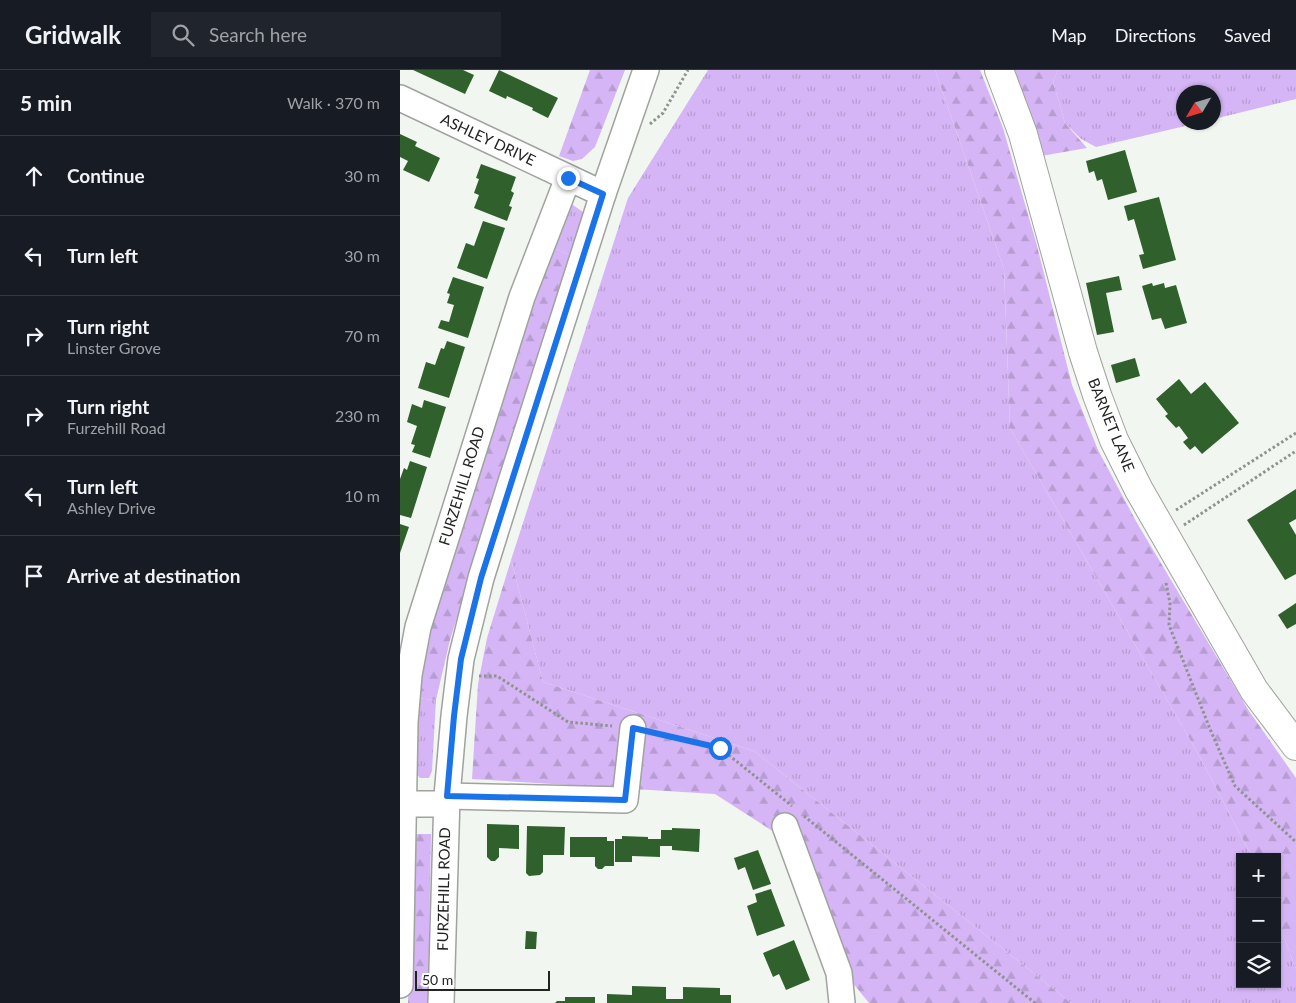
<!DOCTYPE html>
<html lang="en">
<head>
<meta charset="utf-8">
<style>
	body { margin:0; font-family:Lato,sans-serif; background:#20242c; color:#f1f3f6 }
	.controls { position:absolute; right:15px; bottom:15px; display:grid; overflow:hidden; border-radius:0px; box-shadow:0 1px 4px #0004 }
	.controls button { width:45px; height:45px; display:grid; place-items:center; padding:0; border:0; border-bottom:1px solid #363941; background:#171b24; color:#f1f3f6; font:25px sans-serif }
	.compass { position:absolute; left:776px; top:15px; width:45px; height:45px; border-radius:50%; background:#171b24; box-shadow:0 1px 4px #0004; rotate:232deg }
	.scale { position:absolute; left:15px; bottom:12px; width:135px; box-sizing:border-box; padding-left:5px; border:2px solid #222422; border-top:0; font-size:14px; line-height:18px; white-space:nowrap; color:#222422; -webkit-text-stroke:4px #fff; paint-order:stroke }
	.stop { position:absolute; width:15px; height:15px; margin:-11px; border:4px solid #1a73e8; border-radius:50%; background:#fff }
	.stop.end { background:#1a73e8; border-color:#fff; box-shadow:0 1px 5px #0008 }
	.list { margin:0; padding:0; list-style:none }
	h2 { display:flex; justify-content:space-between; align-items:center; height:65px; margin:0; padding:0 20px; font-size:21px }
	h2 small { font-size:16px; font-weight:400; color:#9ea1a6 }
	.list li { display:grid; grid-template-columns:32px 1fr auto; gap:15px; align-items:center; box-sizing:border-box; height:80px; padding:0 20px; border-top:1px solid #363941 }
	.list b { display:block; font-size:19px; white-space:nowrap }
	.list p { margin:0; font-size:16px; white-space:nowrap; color:#9ea1a6 }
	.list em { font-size:16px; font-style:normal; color:#9ea1a6 }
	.icon { flex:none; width:28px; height:28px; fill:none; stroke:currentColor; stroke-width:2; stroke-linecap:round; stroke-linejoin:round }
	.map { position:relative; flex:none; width:896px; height:933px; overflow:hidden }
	header { display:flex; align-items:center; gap:30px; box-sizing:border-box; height:70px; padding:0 25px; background:#171b24; border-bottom:1px solid #363941 }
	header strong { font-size:24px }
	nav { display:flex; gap:28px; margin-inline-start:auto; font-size:18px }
	.search { width:350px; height:45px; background:#20242c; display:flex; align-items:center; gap:12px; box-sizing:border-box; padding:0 18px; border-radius:0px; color:#9ea1a6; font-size:19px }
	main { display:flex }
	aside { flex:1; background:#171b24 }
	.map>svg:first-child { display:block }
</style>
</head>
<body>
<header>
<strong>Gridwalk</strong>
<div class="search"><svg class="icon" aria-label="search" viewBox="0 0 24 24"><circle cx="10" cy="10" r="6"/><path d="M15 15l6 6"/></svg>Search here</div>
<nav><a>Map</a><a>Directions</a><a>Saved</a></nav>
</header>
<main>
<aside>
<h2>5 min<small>Walk · 370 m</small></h2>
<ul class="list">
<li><svg class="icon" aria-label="ahead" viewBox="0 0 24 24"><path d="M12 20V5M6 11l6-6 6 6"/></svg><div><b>Continue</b></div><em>30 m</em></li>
<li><svg class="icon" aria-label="left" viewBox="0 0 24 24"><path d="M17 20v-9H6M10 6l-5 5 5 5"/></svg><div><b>Turn left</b></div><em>30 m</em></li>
<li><svg class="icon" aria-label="right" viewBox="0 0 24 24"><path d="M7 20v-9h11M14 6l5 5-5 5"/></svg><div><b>Turn right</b><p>Linster Grove</p></div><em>70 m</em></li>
<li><svg class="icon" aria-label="right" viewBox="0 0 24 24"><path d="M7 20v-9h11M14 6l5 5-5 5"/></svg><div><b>Turn right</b><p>Furzehill Road</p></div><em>230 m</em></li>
<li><svg class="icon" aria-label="left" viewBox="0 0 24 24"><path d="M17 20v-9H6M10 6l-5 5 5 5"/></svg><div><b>Turn left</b><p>Ashley Drive</p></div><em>10 m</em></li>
<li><svg class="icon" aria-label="arrive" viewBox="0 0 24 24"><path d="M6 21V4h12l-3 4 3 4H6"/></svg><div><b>Arrive at destination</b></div></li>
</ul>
</aside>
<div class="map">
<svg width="896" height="933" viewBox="0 0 896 933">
	<defs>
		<pattern id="grass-tufts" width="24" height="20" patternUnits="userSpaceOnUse" patternTransform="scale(1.25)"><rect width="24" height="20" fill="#d5b5f5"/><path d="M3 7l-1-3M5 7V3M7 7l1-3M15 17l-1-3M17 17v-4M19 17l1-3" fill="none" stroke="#b79cd2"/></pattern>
		<pattern id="forest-firs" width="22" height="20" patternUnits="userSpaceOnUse" patternTransform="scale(1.25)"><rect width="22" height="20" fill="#d5b5f5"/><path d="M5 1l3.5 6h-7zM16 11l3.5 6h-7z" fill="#b79cd2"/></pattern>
	</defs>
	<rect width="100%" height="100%" fill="#f2f6f1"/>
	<g fill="url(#grass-tufts)">
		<path d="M 308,0 L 535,0 L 604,199 L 610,358 L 800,687 L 852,787 L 840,787 L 840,914 L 877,914 L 877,849 L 896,899 L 896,933 L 671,933 L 354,681 L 143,612 L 111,490 L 228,128 Z"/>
		<path d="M 658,0 L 896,0 L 896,29 L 814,49 L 814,22 L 784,22 L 784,52 L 798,53 L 696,77 L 681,69 L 665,53 L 653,12 Z"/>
		<path d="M 170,133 L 183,142 L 170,185 L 150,176 Z"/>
		<path d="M 15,628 L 36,630 L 32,701 L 29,708 L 20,708 L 13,700 Z"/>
	</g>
	<g fill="url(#forest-firs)">
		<path d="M 190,0 L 225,0 L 195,77 L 182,89 L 173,91 L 159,86 Z"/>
		<path d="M 535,0 L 580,0 L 603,58 L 636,172 L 672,315 L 698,380 L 737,453 L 849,641 L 896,708 L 896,899 L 877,849 L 877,787 L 852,787 L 800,687 L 610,358 L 604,199 Z"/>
		<path d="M 609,0 L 658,0 L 653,12 L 665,53 L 687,78 L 641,86 Z"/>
		<path d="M 150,176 L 170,185 L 50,570 L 36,630 L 15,628 L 26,565 Z"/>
		<path d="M 111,490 L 143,612 L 354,681 L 671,933 L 469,933 L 452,912 L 388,749 L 374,762 L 315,724 L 72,709 L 78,614 L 87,568 Z"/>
		<path d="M 11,764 L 31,764 L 28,933 L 8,933 Z"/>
	</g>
	<g fill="#30612c">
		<path d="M 13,0 L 63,0 L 74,5 L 65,24 Z"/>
		<path d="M 99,0 L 158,28 L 148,48 L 132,40 L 133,38 L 107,26 L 106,29 L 89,21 Z"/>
		<path d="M 0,64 L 17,72 L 15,76 L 40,88 L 29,112 L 3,100 L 8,91 L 0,87 Z"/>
		<path d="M 725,80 L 737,122 L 708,130 L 702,109 L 697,111 L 694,101 L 689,103 L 686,91 Z"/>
		<path d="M 81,94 L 116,107 L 111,121 L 114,123 L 109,136 L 112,137 L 107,151 L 74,138 L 79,125 L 74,123 L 79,109 L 76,108 Z"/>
		<path d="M 759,127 L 776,190 L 743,199 L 739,185 L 744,184 L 734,149 L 728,151 L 724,136 Z"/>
		<path d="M 83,151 L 105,158 L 87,209 L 57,198 L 66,173 L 74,176 Z"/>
		<path d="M 719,206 L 722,220 L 706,223 L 714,262 L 697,265 L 686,213 Z"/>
		<path d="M 53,207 L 84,217 L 68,268 L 38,258 L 41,250 L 49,252 L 54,235 L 47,233 L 50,224 L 47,223 Z"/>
		<path d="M 752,213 L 753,216 L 764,213 L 765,218 L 776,215 L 787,253 L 765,259 L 761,248 L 752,250 L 742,216 Z"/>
		<path d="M 47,271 L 65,277 L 49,328 L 18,318 L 26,292 L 35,295 L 41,278 L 44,279 Z"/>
		<path d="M 735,288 L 740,306 L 716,313 L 711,295 Z"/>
		<path d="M 779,309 L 791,324 L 805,312 L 839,353 L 802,384 L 795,376 L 790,380 L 783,372 L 788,368 L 779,356 L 776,358 L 765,346 L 768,344 L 756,329 Z"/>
		<path d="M 24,330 L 46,337 L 30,388 L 12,382 L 15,375 L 11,374 L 17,356 L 7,352 L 12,334 L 22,338 Z"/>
		<path d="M 10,391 L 27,397 L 11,448 L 0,445 L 0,409 L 4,398 L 7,400 Z"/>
		<path d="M 896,419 L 896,449 L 889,453 L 896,465 L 896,504 L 885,510 L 847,450 Z"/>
		<path d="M 0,454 L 9,457 L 0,483 Z"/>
		<path d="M 896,533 L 896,554 L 887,559 L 878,545 Z"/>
		<path d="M 87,754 L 119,755 L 119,779 L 99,778 L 99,787 L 95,791 L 91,791 L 87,787 Z"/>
		<path d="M 127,756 L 165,757 L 164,785 L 143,785 L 143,802 L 140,805 L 129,806 L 126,803 Z"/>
		<path d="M 272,758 L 300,759 L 299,782 L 272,780 L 272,776 L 260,776 L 260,787 L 232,786 L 232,792 L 215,792 L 215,769 L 222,769 L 222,766 L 248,767 L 248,769 L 261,769 L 261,760 L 272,760 Z"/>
		<path d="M 170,767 L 207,767 L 207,771 L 214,771 L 214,796 L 205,796 L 202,799 L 198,799 L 195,796 L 195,787 L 170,787 Z"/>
		<path d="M 358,780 L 371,814 L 353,820 L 345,797 L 338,800 L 334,788 Z"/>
		<path d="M 371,819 L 385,856 L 357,866 L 347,836 L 357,832 L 355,824 Z"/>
		<path d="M 126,861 L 137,862 L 136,879 L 125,879 Z"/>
		<path d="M 394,870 L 410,910 L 386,920 L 379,904 L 373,907 L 363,883 Z"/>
		<path d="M 232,916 L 266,917 L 266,929 L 283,929 L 283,917 L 320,918 L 320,925 L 331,925 L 331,933 L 207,933 L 207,924 L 232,925 Z"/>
		<path d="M 165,927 L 195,927 L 195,933 L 155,933 L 157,931 L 165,931 Z"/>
	</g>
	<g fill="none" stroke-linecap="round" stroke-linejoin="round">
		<g stroke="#9fa39e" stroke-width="28">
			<g id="minor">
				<path d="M 0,28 L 203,124"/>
				<path d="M 47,726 L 225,730 L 233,658"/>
				<path d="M 0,734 L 47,734"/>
				<path d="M 385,756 L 439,903 L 442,933"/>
				<path d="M 0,915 L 5,652 L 9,605 L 18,557 L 122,227 L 168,108"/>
				<path d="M 41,933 L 47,726 L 54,646 L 61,589 L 81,508 L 111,412 L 203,124 L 246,0"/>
			</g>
		</g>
		<g stroke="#9fa39e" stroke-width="30">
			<path id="major" d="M 599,0 L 623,64 L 683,282 L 697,325 L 714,370 L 739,420 L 854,620 L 896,676"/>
		</g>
		<g stroke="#8f928f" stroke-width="3" stroke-dasharray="2.5 2.5" stroke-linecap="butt">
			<path d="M 250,54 L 263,43 L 288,0"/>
			<path d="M 776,440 L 896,363"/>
			<path d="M 784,455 L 896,381"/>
			<path d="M 766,513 L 770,533 L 769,555 L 810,659 L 835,716 L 896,772"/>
			<path d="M 79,606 L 97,606 L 168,652 L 212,656"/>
			<path d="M 253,663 L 320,678 L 392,736"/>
			<path d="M 404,746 L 635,933"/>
		</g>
		<use href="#minor" stroke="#fff" stroke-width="25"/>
		<use href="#major" stroke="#fff" stroke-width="28"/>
	</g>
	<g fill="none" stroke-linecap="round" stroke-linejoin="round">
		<path stroke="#1a73e8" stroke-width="6" d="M 168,108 L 203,124 L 81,508 L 61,589 L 54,646 L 47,726 L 225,730 L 233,658 L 320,678"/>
	</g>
	<g text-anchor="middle" stroke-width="5" stroke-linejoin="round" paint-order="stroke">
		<g font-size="15" fill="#222422" stroke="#fff">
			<text transform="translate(88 70) rotate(25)" y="5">ASHLEY DRIVE</text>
			<text transform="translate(711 355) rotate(68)" y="5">BARNET LANE</text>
			<text transform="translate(62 416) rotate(-73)" y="5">FURZEHILL ROAD</text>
			<text transform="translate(44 819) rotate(-89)" y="5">FURZEHILL ROAD</text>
		</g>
	</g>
</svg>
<div class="controls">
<button>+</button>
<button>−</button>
<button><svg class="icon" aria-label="layers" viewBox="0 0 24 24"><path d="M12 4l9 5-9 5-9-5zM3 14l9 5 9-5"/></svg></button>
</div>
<svg class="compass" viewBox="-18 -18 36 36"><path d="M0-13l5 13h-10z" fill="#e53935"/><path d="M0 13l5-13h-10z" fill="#9ea1a6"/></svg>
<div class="scale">50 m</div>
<div class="stop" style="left:320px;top:678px"></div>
<div class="stop end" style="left:168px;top:108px"></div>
</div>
</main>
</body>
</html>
